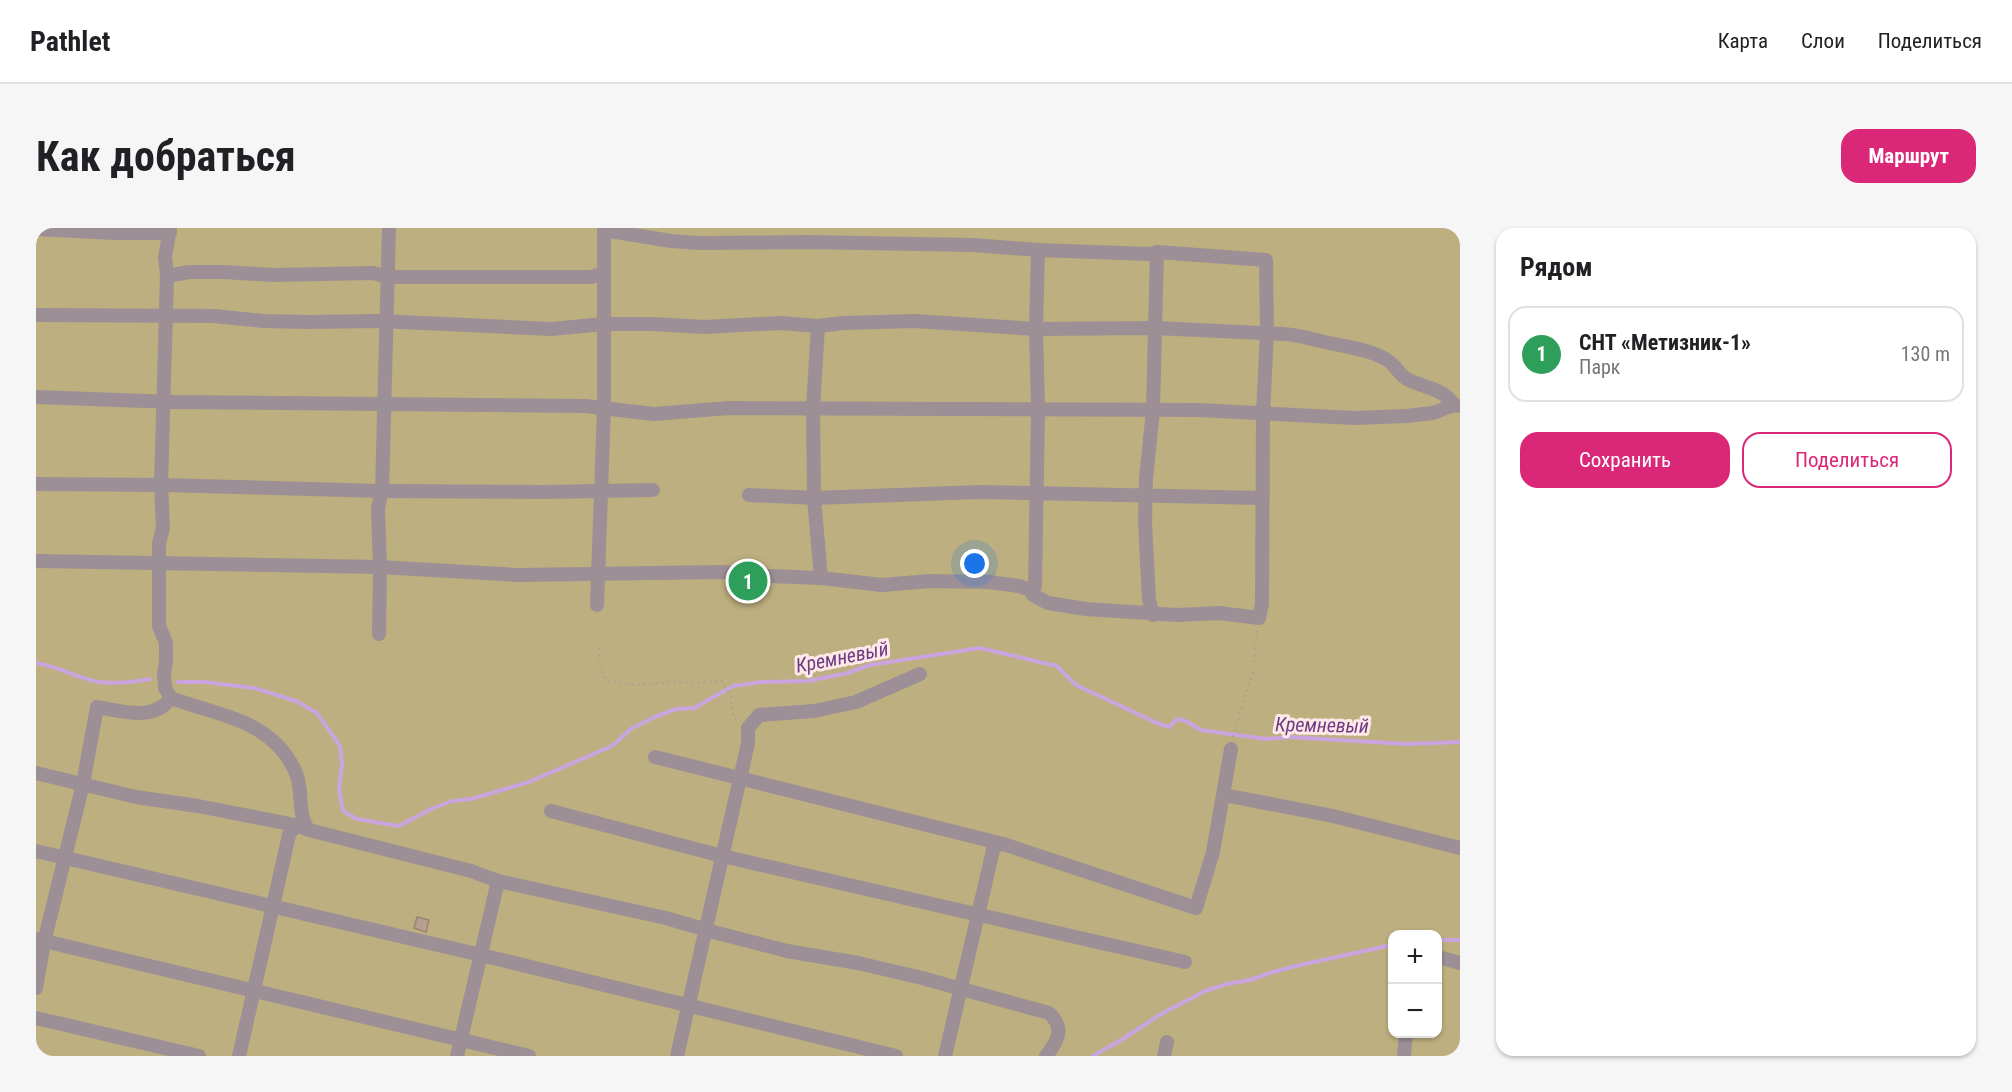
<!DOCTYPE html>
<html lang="ru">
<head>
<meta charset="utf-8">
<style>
	body { margin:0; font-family:"Roboto Condensed",sans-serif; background:#f6f6f6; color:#202124 }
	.controls { position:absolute; right:18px; bottom:18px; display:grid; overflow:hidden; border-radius:12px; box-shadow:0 2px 4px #0004 }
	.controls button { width:54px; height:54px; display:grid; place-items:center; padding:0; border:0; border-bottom:2px solid #e0e0e0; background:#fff; color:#202124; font:30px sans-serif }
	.you { position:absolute; left:939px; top:336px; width:21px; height:21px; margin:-15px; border:4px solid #fff; border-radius:50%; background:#1a73e8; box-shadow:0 0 0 9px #1a73e833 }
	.badge { display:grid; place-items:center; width:39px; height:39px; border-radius:50%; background:#db2777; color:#fff; font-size:20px; font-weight:700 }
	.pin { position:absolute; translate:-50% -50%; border:3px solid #fff; box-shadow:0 2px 6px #0006 }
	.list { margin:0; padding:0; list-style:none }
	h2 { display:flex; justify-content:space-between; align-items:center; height:78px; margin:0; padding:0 24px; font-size:26px }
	h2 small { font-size:20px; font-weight:400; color:#757577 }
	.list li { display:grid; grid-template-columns:39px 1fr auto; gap:18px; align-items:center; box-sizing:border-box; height:96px; margin:0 12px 12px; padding:0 12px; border:2px solid #e0e0e0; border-radius:18px }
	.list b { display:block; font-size:22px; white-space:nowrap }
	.list p { margin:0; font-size:20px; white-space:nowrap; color:#757577 }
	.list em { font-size:20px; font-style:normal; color:#757577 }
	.actions { display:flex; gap:12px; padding:18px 24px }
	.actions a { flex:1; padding:14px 0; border:2px solid #db2777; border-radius:18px; text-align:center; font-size:21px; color:#db2777 }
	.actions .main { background:#db2777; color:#fff }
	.map { position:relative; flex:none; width:1424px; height:828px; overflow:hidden; border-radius:18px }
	header { display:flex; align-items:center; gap:36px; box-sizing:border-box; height:84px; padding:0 30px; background:#fff; border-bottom:2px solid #e0e0e0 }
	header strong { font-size:28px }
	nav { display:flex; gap:33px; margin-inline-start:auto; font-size:21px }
	.intro { display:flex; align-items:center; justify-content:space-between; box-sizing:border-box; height:144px; padding:0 36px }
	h1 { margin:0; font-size:42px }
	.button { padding:15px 27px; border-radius:18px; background:#db2777; color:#fff; font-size:21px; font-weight:700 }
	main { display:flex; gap:36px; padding:0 36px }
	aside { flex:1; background:#fff; border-radius:18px; box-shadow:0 2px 4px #0004 }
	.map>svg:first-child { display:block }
</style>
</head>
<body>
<header>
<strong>Pathlet</strong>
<nav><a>Карта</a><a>Слои</a><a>Поделиться</a></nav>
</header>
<div class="intro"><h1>Как добраться</h1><a class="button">Маршрут</a></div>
<main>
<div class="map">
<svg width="1424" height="828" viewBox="0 0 1424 828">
	<rect width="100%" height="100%" fill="#fbd9d6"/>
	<path fill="#bdaf7f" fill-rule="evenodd" d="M 0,0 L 1424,0 L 1424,828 L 0,828 ZM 1356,706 L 1402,706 L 1402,806 L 1356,806 Z"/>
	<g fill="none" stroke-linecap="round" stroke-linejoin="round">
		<g stroke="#caa4df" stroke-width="4">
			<path d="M 0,435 C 22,438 42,451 63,454 C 77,456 100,454 114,451"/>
			<path d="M 142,454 L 168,454 L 218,460 L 260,473 L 281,485 L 304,518 L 306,536 L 303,561 L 307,583 L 321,591 L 363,598 L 395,581 L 416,573 L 435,571 L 493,554 L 576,518 L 596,500 L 621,488 L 640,481 L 658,480 L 697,458 L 725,454 L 772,453 L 812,445 L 834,437 L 944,420 L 1021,438 L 1040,457 L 1121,495 L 1133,499 L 1141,491 L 1150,493 L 1165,502 L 1230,511 L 1254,509 L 1370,516 L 1424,514"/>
			<path d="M 1402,712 L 1424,712"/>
			<path d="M 1057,828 L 1085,812 L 1125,786 L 1169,763 L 1191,756 L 1214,752 L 1237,744 L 1264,737 L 1356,717"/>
		</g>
	</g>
	<path fill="#b79f8d" stroke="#9c8473" stroke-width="1.5" d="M 381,689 L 393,692 L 390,704 L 378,700 Z"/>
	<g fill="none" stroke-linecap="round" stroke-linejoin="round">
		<g stroke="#b39896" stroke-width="2" stroke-dasharray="1.5 4.5" stroke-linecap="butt">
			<path d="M 563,420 L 564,440 L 571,453 L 600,457 L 633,454 L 659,455 L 685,452 L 695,468 L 696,484 L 701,494"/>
			<path d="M 1197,509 L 1217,443 L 1221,401"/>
		</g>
		<g stroke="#9c8f95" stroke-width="14">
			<path d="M 134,0 L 129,29 L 131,48 L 125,257 L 127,300 L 123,315 L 123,398 L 130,415 L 130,433 L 128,446 L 129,460 L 135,470 C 183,488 240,492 261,548 C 267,565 261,588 273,602 L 435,643 L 462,653 L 421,828"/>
			<path d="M 0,1 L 78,5 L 134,5"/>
			<path d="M 568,2 L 635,13 L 663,15 L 770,14 L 937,17 L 1002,22 L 1114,26 L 1121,24 L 1230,32 L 1231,105 L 1227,186 L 1226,376 L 1223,390 L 1183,385 L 1141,387 L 1050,381 L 1012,375 L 997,367"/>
			<path d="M 131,48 L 153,44 L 187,44 L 237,47 L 337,45 L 352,49 L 555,49 L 568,45"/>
			<path d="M 0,87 L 178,88 L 227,93 L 271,94 L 343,93 L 515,101 L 568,96 L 617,96 L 669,99 L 744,95 L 782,98 L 807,95 L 879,93 L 1000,101 L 1119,100 L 1248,106 C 1263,107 1275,111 1289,114 C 1310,119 1333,121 1351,132 C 1360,137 1362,146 1371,151 C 1388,160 1407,160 1418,177"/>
			<path d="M 782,98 L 777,180 L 778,270 L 785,350"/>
			<path d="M 0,169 L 137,174 L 550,178 L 618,186 L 693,180 L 1162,182 L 1319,190 L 1370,188 L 1397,185 L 1418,177 L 1424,178"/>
			<path d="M 0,256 L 125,257 L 346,263 L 508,264 L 617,262"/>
			<path d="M 713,267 L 778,270 L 944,264 L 1226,270"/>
			<path d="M 0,333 L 344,339 L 482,347 L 686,344 L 733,348 L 785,350 L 846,357 L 894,353 L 953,354 L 983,358 L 991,361 L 999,358 L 1002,181 L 1000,101 L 1002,22"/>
			<path d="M 561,377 L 568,180 L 568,0"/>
			<path d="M 1117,387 L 1113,372 L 1109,294 L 1110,251 L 1117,182 L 1121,24"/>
			<path d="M 343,406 L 344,339 L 342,280 L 346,263 L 353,0"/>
			<path d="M 619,529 L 967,616"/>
			<path d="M 0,545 L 100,569 L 162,578 L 259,597 L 273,602"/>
			<path d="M 1188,567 L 1297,588 L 1424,620"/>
			<path d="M 515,583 L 686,628 L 1149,734"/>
			<path d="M 0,623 L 445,727 L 860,828"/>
			<path d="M 462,653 L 630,690 L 681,705 L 751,723 L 822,735 L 886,750 L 1013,785 C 1029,800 1022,813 1010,828"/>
			<path d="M 0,711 L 493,828"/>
			<path d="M 1402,729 L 1424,735"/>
			<path d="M 0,760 L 8,714 L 47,556 L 61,479 C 87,483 117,494 135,470"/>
			<path d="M 0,790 L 163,828"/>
			<path d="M 203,828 L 253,607 L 259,597"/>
			<path d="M 641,828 L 712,515 L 712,500 L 723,487 L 778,483 L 820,474 L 884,446"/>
			<path d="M 909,828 L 958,618 L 967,616 L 1160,680 L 1177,624 L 1195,521"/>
			<path d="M 1128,828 L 1131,814"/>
			<path d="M 1368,828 L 1370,806"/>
		</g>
	</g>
	<g text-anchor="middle" stroke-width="6" stroke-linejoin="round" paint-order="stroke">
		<g font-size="20" font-style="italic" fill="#6d3d84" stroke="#ffe9e8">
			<text transform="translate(806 429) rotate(-11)" y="7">Кремневый</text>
			<text transform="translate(1286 497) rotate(1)" y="7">Кремневый</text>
		</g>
	</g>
</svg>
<div class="controls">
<button>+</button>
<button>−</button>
</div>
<div class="you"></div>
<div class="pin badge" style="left:712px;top:353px;background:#2e9e5b">1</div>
</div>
<aside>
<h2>Рядом<small></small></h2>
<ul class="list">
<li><span class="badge" style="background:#2e9e5b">1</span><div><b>СНТ «Метизник-1»</b><p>Парк</p></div><em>130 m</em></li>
</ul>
<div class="actions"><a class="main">Сохранить</a><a>Поделиться</a></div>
</aside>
</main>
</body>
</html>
